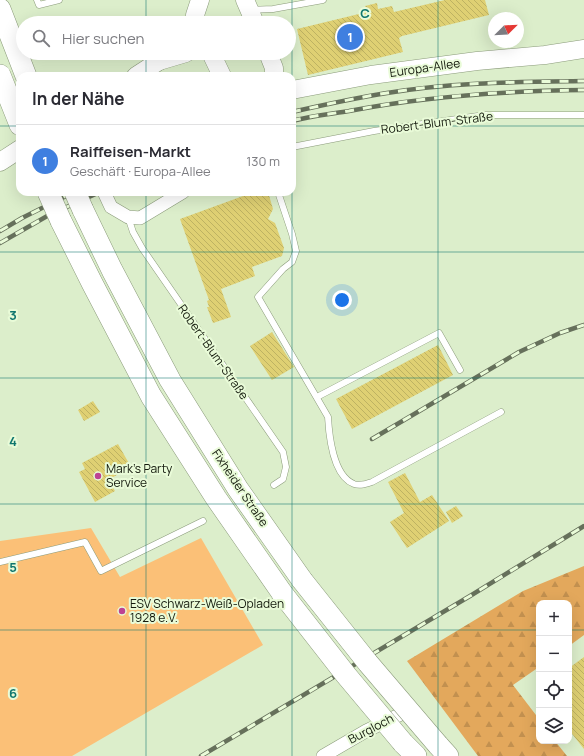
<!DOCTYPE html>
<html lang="de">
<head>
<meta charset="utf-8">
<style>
	body { margin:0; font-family:Manrope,sans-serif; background:#f7f7f7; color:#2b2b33 }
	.controls { position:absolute; right:12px; bottom:12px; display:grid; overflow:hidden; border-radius:8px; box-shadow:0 4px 16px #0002 }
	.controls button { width:36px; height:36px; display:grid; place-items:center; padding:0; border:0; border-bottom:1px solid #e1e1e2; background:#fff; color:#2b2b33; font:20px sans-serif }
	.compass { position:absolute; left:488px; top:12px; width:36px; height:36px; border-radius:50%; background:#fff; box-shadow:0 4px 16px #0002; rotate:66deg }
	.you { position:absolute; left:342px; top:300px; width:14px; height:14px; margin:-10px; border:3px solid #fff; border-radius:50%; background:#1a73e8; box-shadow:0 0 0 6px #1a73e833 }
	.badge { display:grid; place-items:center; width:26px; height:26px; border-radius:50%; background:#bd4293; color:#fff; font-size:13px; font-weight:700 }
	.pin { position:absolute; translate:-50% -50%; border:2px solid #fff; box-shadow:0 1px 4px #0006 }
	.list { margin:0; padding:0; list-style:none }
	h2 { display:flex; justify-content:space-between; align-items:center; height:52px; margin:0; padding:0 16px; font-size:17px }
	h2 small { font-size:13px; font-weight:400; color:#7c7c81 }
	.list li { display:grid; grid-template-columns:26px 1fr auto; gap:12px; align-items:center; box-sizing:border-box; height:72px; padding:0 16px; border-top:1px solid #e1e1e2 }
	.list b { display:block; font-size:15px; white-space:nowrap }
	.list p { margin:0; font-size:13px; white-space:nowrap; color:#7c7c81 }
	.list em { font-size:13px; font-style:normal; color:#7c7c81 }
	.icon { flex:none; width:22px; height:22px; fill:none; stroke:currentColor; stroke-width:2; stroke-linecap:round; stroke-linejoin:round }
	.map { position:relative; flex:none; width:584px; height:756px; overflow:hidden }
	.search { position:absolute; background:#fff; box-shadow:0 4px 16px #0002; left:16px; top:16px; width:280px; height:44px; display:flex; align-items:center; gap:10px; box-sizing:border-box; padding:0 14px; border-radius:22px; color:#7c7c81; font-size:15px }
	.panel { position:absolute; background:#fff; box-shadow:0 4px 16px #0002; left:16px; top:72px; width:280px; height:124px; border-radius:12px }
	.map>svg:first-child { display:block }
</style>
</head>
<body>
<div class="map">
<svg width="584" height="756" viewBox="0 0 584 756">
	<defs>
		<pattern id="forest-firs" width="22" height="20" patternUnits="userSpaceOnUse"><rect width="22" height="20" fill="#e3a85c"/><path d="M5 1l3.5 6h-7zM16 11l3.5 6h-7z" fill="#c2904f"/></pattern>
		<pattern id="building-back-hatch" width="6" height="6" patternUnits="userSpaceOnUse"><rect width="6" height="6" fill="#dfd073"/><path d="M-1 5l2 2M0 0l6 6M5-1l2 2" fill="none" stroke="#beb262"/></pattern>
	</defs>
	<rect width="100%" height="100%" fill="#dceecb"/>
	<path fill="#fbc077" d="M 91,528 L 120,577 L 201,538 L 263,645 L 72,756 L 0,756 L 0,541 Z"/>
	<path fill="url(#forest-firs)" d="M 584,566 L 584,635 L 569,646 L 569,603 L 539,603 L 539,667 L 513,685 L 539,719 L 539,741 L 555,741 L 567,756 L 478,756 L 407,661 L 523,591 Z"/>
	<g fill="url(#building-back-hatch)">
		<path d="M 445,0 L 485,0 L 489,15 L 402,36 L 399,38 L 403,52 L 308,75 L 297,29 L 367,12 L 365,6 L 377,3 L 378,9 L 392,6 L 394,12 Z"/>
		<path d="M 254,192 L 268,192 L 273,209 L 268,219 L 275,223 L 284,248 L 282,256 L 252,267 L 255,276 L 221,289 L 231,317 L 213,323 L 207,307 L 209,307 L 207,301 L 209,300 L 180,219 Z"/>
		<path d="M 272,332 L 294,367 L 272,380 L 250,346 Z"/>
		<path d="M 438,345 L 453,375 L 352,429 L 336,399 Z"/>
		<path d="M 93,401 L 100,412 L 84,421 L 78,410 Z"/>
		<path d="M 118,444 L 131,467 L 108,480 L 115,491 L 95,502 L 79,472 L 85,469 L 82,463 Z"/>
		<path d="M 405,473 L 420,502 L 432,495 L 449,521 L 407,548 L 390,522 L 404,513 L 388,482 Z"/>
		<path d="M 456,506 L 463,516 L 452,523 L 446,512 Z"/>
		<path d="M 584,657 L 584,749 L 569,730 L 569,668 Z"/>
	</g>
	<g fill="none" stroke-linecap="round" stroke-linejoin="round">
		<g stroke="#8b9b7b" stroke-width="7">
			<g id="service">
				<path d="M 37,0 L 39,5 L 59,0"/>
				<path d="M 251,10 L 273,9 L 323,0"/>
				<path d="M 292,147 L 374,131 L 485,115 L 584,115"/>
				<path d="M 278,192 L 292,234 L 296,251 L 292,262 L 283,269 L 258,297 L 328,417 C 329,435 333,476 354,484 C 360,486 366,484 372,482 L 501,412"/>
				<path d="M 128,217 L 133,232 L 142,248 L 283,452 L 286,467 L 283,479 L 274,485"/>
				<path d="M 317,397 L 439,333 L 460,370"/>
				<path d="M 0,562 L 85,542 L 101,571 L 203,521"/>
			</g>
		</g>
		<g stroke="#8b9b7b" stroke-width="14">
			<g id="minor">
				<path d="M 104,192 L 111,207 L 128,217 L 140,218 L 183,192"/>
				<path d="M 323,756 L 366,731 L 399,715"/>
			</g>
		</g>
		<g stroke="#8b9b7b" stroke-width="19">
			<g id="secondary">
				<path d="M 245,0 L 255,23"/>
				<path d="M 197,23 L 195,15 L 200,0"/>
				<path d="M 211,53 L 222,76"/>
				<path d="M 268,53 L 274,68 L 274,76"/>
				<path d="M 159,61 L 186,53"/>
				<path d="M 136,76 L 159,61 L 168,53"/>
				<path d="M 292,90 L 371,75 L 477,61 L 545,55 L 584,49"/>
				<path d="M 0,162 L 20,149"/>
			</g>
		</g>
		<g stroke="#8b9b7b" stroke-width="22">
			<g id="trunk">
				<path d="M 0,9 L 26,76"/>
				<path d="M 0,75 L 20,125"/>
				<path d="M 83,210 L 112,270 L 170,380 L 238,489 L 302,580"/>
				<path d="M 61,221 L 92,283 L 151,396 L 216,498 L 282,593"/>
				<path d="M 403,743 L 416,756"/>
				<path d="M 438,745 L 448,756"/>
			</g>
		</g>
		<use href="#service" stroke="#fff" stroke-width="6"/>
		<use href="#minor" stroke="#fff" stroke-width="13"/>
		<use href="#secondary" stroke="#fff" stroke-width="18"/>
		<use href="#trunk" stroke="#fff" stroke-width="21"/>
		<g stroke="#66705b" stroke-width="4.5">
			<g id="rail">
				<path d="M 292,112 C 323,105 355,98 387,93 C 452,82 518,82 584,81"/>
				<path d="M 292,121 C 310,116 330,114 349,111 C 426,96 505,91 584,90"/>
				<path d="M 0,231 L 22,218 L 74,192"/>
				<path d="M 0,243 L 49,215 L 100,192"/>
				<path d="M 372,439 L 519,352 L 560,333 L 584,325"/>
				<path d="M 201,756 L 470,596 L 584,526"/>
			</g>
		</g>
		<use href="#rail" stroke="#e9fbd8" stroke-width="3" stroke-dasharray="9" stroke-linecap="butt"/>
		<g stroke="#8b9b7b" stroke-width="22" stroke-linecap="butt">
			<g id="trunk-bridge">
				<path d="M 48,192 L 61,221"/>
				<path d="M 75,192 L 83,210"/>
				<path d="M 302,580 L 368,663 L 438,745"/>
				<path d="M 282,593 L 346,675 L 403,743"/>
			</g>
		</g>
		<use href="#trunk-bridge" stroke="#fff" stroke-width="21"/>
	</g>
	<path fill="none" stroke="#0f766e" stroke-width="1" stroke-opacity="0.55" d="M 146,0 L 146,23M 292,0 L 292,76M 438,0 L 438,756M 146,53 L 146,76M 292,76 L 292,192M 0,126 L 20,126M 292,126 L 584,126M 146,192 L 146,756M 292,192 L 292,756M 0,252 L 584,252M 0,378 L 584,378M 0,504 L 584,504M 0,630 L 539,630M 569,630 L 584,630"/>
	<g fill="#bd4293" stroke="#e9fbd8" stroke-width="1.5">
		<circle cx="98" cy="476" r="4"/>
		<circle cx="122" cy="611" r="4"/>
	</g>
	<g text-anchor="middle" stroke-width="4" stroke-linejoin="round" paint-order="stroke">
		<g font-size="12" fill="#141a0d" stroke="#e9fbd8">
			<text transform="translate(425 68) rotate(-8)" y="4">Europa-Allee</text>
			<text transform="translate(437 123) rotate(-7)" y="4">Robert-Blum-Straße</text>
			<text transform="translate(213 352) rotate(55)" y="4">Robert-Blum-Straße</text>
			<text transform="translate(240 488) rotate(56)" y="4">Fixheider Straße</text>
			<text transform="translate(371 729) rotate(-28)" y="4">Burgloch</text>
		</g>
		<g font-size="12" fill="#141a0d" stroke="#e9fbd8" text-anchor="start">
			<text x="106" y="473">Mark's Party<tspan x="106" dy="14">Service</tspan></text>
			<text x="130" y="608">ESV Schwarz-Weiß-Opladen<tspan x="130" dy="14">1928 e.V.</tspan></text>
		</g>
	</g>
	<g font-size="13" text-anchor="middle" font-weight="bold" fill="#0f766e" stroke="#e9fbd8" stroke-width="4" stroke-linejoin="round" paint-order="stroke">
		<text x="365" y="18">C</text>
		<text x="13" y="320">3</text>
		<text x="13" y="446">4</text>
		<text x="13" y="572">5</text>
		<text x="13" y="698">6</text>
	</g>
</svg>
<div class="controls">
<button>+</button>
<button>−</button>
<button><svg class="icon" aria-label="locate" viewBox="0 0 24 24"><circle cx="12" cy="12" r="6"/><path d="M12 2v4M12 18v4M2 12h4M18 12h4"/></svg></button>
<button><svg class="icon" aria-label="layers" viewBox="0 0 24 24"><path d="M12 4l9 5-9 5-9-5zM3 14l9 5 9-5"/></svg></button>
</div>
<svg class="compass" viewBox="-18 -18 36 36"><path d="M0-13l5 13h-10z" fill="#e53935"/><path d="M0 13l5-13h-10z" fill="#7c7c81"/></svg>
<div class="you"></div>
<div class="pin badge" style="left:350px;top:37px;background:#3f7fe0">1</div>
<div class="search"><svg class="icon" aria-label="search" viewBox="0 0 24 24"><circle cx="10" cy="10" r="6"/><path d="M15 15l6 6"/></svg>Hier suchen</div>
<section class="panel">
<h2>In der Nähe<small></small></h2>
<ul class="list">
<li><span class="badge" style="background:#3f7fe0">1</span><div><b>Raiffeisen-Markt</b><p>Geschäft · Europa-Allee</p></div><em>130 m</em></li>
</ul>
</section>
</div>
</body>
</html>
